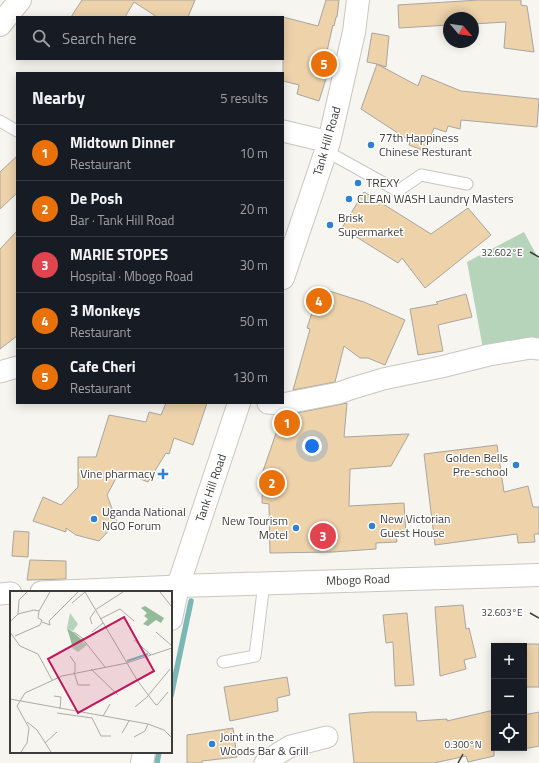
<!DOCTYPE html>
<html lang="en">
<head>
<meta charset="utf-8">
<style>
	body { margin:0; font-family:"Titillium Web",sans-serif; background:#20242c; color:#f1f3f6 }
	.controls { position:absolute; right:12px; bottom:12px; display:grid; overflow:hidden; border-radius:0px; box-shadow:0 2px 10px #0003 }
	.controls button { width:36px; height:36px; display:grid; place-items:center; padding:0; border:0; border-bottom:1px solid #363941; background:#171b24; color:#f1f3f6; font:20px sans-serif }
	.compass { position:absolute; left:443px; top:12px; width:36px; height:36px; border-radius:50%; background:#171b24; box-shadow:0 2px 10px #0003; rotate:119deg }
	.you { position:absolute; left:312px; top:446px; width:14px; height:14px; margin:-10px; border:3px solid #fff; border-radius:50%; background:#1a73e8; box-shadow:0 0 0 6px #1a73e833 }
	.badge { display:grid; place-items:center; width:26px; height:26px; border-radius:50%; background:#2563eb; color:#fff; font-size:13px; font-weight:700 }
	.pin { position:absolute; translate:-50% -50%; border:2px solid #fff; box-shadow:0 1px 4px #0006 }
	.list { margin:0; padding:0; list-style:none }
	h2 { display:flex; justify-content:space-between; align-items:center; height:52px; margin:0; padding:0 16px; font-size:17px }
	h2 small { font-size:13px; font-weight:400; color:#9ea1a6 }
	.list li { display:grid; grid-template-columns:26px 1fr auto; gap:12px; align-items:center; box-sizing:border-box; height:56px; padding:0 16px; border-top:1px solid #363941 }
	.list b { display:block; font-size:15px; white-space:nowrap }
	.list p { margin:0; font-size:13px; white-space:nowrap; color:#9ea1a6 }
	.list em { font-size:13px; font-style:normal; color:#9ea1a6 }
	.icon { flex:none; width:22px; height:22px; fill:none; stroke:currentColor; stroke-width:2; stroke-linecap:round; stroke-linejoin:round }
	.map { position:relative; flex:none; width:539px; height:763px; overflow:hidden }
	.search { position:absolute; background:#171b24; box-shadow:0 2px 10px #0003; left:16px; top:16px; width:268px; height:44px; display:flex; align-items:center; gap:10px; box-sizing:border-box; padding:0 14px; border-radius:0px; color:#9ea1a6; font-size:15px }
	.panel { position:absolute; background:#171b24; box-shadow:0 2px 10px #0003; left:16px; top:72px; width:268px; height:332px; border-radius:0px }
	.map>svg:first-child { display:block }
</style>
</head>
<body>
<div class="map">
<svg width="539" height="763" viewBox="0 0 539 763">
	<rect width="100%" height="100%" fill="#f6f5ef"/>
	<path fill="#b5d4ba" d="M 524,232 L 539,260 L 539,343 L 484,354 L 467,262 Z"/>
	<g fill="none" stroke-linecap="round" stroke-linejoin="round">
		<g stroke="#7cb7b7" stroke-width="5.5">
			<path d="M 171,696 L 191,601"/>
			<path d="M 157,763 L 159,752"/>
		</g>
	</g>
	<g fill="#edd2aa" stroke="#a9a5a0">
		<path d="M 82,0 L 195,0 L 188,17 L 157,17 L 134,2 L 125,17 L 71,17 Z"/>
		<path d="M 326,0 L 339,0 L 337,17 L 336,17 L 334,26 L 333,25 L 324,64 L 330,66 L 319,101 L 297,94 L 299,85 L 283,81 L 283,17 L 318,26 Z"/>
		<path d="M 479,0 L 521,0 L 521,5 L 527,6 L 534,52 L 504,48 L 506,22 L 473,24 L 473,18 L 449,18 L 449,25 L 399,28 L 398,5 Z"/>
		<path d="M 372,33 L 389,36 L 386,67 L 377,64 L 418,86 L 422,75 L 461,91 L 539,99 L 537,127 L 461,120 L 460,129 L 448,126 L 446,132 L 434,128 L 425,151 L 409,145 L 410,141 L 361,109 L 377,64 L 367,62 Z"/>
		<path d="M 17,156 L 17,193 L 0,209 L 0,172 Z"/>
		<path d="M 364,192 L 431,234 L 468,208 L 491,235 L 425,288 L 402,258 L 398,263 L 342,228 Z"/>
		<path d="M 17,231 L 17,336 L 0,349 L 0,249 Z"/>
		<path d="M 320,288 L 364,302 L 405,320 L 385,365 L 368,358 L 360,358 L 344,346 L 335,382 L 293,390 L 310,329 L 307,328 Z"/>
		<path d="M 466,294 L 472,317 L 438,325 L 443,351 L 418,355 L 410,309 L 438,304 L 436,302 Z"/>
		<path d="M 166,403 L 207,403 L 193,445 L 174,438 L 169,454 L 166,453 L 148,482 L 120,471 L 107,495 L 117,522 L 99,541 L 76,535 L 66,528 L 66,532 L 33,521 L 43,497 L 61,505 L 78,487 L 78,457 L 96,457 L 109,415 L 146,422 L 149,412 L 161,415 Z"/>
		<path d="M 347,403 L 344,437 L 409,434 L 391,466 L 350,469 L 349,506 L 404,503 L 406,535 L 396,536 L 397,542 L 376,543 L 376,549 L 333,552 L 270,553 L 269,504 L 262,503 L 263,471 L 282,416 Z"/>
		<path d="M 497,445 L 504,492 L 528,486 L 533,507 L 539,507 L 539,534 L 534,534 L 535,542 L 518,543 L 517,534 L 435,545 L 424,454 Z"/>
		<path d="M 14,531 L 29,532 L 28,557 L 12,556 Z"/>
		<path d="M 30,560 L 66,561 L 66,579 L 27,580 Z"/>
		<path d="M 463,605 L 466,629 L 469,628 L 476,657 L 464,660 L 466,669 L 440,676 L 435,607 Z"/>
		<path d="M 407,613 L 414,685 L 395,686 L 393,642 L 386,643 L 383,615 Z"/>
		<rect x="524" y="644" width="15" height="43"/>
		<path d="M 287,677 L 290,695 L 277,698 L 278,711 L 230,721 L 224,687 Z"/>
		<path d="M 494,710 L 494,756 L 468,762 L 466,756 L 434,763 L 354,763 L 349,714 L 371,712 L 416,712 L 417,721 L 447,719 L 447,721 Z"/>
		<path d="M 539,712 L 539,746 L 524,749 L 524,715 Z"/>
		<path d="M 233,728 L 237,757 L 202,761 L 202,763 L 187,763 L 187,735 Z"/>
	</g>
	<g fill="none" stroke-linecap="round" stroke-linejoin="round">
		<g stroke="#c8c7c1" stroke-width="13">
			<g id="lane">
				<path d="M 0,121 L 17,131"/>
				<path d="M 326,151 L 398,191 L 421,175 L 467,184"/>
				<path d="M 223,662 L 255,656 L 264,583"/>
			</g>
		</g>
		<g stroke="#c8c7c1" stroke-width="23">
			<g id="street">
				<path d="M 283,131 L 329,142"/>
				<path d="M 0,372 L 17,367"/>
				<path d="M 268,403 L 282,404 L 339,393 L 350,389 L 383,379 L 441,367 L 489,355 L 531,348 L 539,349"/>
				<path d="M 41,592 L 178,586"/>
				<path d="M 0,594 L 11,593"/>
				<path d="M 265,763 L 279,753 L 291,746 L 327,737"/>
			</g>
		</g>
		<g stroke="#c8c7c1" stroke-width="24">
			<g id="secondary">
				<path d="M 0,25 L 20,0"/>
				<path d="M 283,278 L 329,142 L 354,32 L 358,0"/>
				<path d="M 178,586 L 539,575"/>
				<path d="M 171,619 L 178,586 L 239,403"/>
				<path d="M 142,763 L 144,752"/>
			</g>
		</g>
		<use href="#lane" stroke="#fff" stroke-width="11"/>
		<use href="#street" stroke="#fff" stroke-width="21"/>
		<use href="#secondary" stroke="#fff" stroke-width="22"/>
	</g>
	<path fill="none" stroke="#3d3c3a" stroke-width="1.5" d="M 530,252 L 539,257M 530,613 L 539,618M 458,763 L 463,754"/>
	<g fill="#2e82d1" stroke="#fff" stroke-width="1.5">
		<circle cx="371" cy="145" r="4"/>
		<circle cx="358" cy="183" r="4"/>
		<circle cx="349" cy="199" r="4"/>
		<circle cx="330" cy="225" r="4"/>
		<circle cx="516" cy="465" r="4"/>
		<path d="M161 468h4v4h4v4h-4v4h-4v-4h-4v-4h4z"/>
		<circle cx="94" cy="519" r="4"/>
		<circle cx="372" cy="526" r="4"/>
		<circle cx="296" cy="528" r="4"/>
		<circle cx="212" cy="744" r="4"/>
	</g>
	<g text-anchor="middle" stroke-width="3" stroke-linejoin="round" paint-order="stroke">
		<g font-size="12" fill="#3d3c3a" stroke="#fff" text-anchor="start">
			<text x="379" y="142">77th Happiness<tspan x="379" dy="14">Chinese Resturant</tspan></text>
			<text x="366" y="187">TREXY</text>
			<text x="357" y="203">CLEAN WASH Laundry Masters</text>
			<text x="338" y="222">Brisk<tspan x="338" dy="14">Supermarket</tspan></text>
			<text x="508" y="462" text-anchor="end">Golden Bells<tspan x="508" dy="14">Pre-school</tspan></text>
			<text x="155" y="478" text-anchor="end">Vine pharmacy</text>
			<text x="102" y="516">Uganda National<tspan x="102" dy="14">NGO Forum</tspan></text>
			<text x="380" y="523">New Victorian<tspan x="380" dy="14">Guest House</tspan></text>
			<text x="288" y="525" text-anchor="end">New Tourism<tspan x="288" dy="14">Motel</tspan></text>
			<text x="220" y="741">Joint in the<tspan x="220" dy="14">Woods Bar &amp; Grill</tspan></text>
		</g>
		<g font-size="12" fill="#3d3c3a" stroke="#fff">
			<text transform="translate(327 141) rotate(-74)" y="4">Tank Hill Road</text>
			<text transform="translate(211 488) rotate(-71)" y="4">Tank Hill Road</text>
			<text transform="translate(358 580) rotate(-2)" y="4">Mbogo Road</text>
		</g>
	</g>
	<g transform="translate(10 591)">
		<rect width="162" height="162" fill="#f6f5ef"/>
		<path d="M 60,22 L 68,33 L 63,40 L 57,37 ZM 72,49 L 77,54 L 68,61 L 62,57 L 66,50 Z" fill="#b5d4ba"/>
		<path d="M 135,15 L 154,27 L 151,32 L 146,29 L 138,35 L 133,33 L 138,28 L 134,25 L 137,22 L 131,17 ZM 57,37 L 63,41 L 72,49 L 62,54 Z" fill="#94ba9a"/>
		<path fill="none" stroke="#7cb7b7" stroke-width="2" d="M 117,70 L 138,63"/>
		<path fill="none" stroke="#acaba7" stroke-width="1" d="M 75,1 L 127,89 L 145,113 L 147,114 L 158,101M 150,1 L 162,16M 62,12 L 75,1M 85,19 L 113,1M 8,23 L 24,19 L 29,20M 90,28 L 110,18 L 124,30M 0,31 L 8,23 L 9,9 L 17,1M 32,31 L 40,34 L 39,30 L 68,1M 82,33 L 80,27 L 85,20M 0,41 L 10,55 L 28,63 L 42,89M 64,41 L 72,47 L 95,76M 82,41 L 93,32M 146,41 L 162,55M 5,45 L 30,34 L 32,29 L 28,27 L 29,20 L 40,1M 124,49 L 141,64M 60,65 L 65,72 L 65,81M 81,78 L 108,104M 64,81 L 68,94 L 80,94M 44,105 L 51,106 L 50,118M 0,108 L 138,133 L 154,139 L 162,147M 125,116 L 137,106 L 160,78M 47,122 L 82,127 L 91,145 L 101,145M 93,125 L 100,113M 17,131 L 27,139 L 41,161M 112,142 L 119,130M 124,146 L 135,140 L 138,133M 35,152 L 47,141M 11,161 L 17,152 L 19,137 L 7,115 L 15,102 L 52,85 L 117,72 L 162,57"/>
		<path fill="#c2185b" fill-opacity="0.15" stroke="#c2185b" stroke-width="2" d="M 114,26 L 144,80 L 68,122 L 38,68 Z"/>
		<rect width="162" height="162" fill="none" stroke="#3d3c3a" stroke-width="2"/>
	</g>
	<g font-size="10" text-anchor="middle" fill="#3d3c3a" stroke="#fff" stroke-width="3" stroke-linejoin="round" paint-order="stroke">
		<text x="502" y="256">32.602°E</text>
		<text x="502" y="616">32.603°E</text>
		<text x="463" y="748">0.300°N</text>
	</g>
</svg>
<div class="controls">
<button>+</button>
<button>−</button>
<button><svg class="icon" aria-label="locate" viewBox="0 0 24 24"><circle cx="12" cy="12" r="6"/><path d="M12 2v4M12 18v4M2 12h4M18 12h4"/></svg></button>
</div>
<svg class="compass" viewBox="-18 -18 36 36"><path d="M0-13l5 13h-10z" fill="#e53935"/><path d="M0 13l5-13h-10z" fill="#9ea1a6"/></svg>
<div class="you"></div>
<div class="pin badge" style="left:287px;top:423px;background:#e8710a">1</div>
<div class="pin badge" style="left:272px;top:483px;background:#e8710a">2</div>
<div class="pin badge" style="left:323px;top:536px;background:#e0444e">3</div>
<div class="pin badge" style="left:319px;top:301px;background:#e8710a">4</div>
<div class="pin badge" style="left:324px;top:64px;background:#e8710a">5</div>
<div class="search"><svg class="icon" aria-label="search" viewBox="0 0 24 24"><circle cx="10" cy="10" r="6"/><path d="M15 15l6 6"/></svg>Search here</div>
<section class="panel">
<h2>Nearby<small>5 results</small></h2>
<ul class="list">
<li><span class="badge" style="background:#e8710a">1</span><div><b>Midtown Dinner</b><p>Restaurant</p></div><em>10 m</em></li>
<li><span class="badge" style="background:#e8710a">2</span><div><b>De Posh</b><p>Bar · Tank Hill Road</p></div><em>20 m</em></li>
<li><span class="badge" style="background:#e0444e">3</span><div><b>MARIE STOPES</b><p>Hospital · Mbogo Road</p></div><em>30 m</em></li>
<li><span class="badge" style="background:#e8710a">4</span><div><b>3 Monkeys</b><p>Restaurant</p></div><em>50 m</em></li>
<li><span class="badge" style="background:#e8710a">5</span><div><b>Cafe Cheri</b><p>Restaurant</p></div><em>130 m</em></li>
</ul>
</section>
</div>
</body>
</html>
